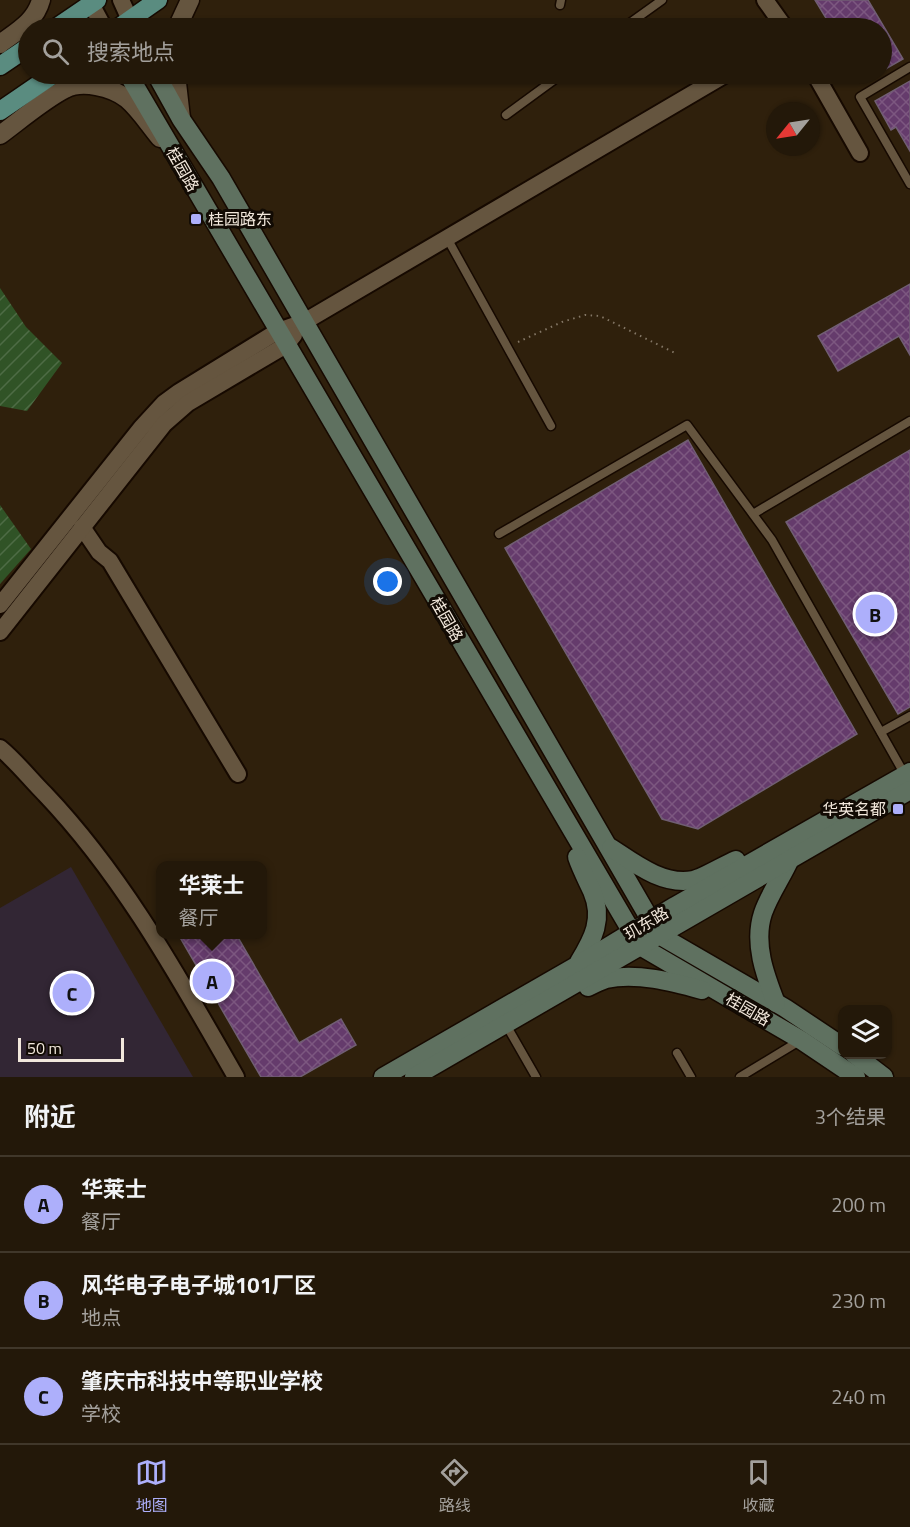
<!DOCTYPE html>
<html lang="zh">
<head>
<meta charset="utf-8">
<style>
	body { margin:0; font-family:"Titillium Web","Noto Sans SC",sans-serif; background:#2f2517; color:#f1f3f6 }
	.controls { position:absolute; right:18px; bottom:18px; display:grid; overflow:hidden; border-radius:12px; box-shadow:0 2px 4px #0004 }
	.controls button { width:54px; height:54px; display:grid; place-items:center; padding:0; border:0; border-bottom:2px solid #40372a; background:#231809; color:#f1f3f6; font:30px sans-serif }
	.compass { position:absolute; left:766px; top:102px; width:54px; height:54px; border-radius:50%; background:#231809; box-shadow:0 2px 4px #0004; rotate:240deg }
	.scale { position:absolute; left:18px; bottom:15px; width:106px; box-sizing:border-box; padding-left:6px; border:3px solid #f2e8dc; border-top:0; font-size:16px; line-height:21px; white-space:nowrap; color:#f2e8dc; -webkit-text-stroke:4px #120b04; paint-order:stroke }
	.you { position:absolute; left:388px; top:582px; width:21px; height:21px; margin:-15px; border:4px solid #fff; border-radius:50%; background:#1a73e8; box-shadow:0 0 0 9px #1a73e833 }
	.badge { display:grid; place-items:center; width:39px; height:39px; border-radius:50%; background:#adaffb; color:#111; font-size:20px; font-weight:700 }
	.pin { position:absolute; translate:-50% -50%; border:3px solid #fff; box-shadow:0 2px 6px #0006 }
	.popup { position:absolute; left:156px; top:861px; width:111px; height:78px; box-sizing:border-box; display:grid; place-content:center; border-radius:12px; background:#231809; filter:drop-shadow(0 2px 4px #0005); font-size:20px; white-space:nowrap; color:#a3a09c }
	.popup b { font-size:22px; color:#f1f3f6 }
	.popup::after { content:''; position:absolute; left:50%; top:100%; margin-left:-12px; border:12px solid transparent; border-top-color:#231809 }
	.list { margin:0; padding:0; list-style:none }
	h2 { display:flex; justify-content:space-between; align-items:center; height:78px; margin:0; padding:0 24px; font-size:26px }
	h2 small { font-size:20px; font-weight:400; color:#a3a09c }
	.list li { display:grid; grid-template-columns:39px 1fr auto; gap:18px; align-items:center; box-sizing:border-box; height:96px; padding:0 24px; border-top:2px solid #40372a }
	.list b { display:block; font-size:22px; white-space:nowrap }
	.list p { margin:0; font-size:20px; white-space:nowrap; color:#a3a09c }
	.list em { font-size:20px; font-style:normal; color:#a3a09c }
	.icon { flex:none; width:33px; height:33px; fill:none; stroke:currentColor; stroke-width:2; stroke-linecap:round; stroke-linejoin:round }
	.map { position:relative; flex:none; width:910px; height:1077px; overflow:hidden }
	.search { position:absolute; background:#231809; box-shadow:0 2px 4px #0004; left:18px; right:18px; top:18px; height:66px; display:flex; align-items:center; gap:15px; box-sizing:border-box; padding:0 21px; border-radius:33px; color:#a3a09c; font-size:22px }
	.sheet { height:366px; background:#231809 }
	nav { display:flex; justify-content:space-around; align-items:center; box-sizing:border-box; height:84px; border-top:2px solid #40372a; background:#231809; font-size:16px; color:#a3a09c }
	nav a { display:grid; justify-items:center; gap:3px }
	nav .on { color:#adaffb }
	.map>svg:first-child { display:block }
</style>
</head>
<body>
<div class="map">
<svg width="910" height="1077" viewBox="0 0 910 1077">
	<defs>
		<pattern id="garden-furrows" width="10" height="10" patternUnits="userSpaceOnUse" patternTransform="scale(1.5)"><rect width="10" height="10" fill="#305326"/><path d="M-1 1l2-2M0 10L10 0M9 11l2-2" fill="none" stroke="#4e6c45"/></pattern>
		<pattern id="building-cross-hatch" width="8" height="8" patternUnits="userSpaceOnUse" patternTransform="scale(1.5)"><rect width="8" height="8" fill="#653b6c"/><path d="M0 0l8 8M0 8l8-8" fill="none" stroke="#7c5780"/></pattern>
	</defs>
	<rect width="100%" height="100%" fill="#2f200c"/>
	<path fill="#322634" d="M 71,867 L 193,1077 L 0,1077 L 0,908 Z"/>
	<g fill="url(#garden-furrows)">
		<path d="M 0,288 L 26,327 L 62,363 L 27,411 L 0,406 Z"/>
		<path d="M 0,505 L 31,549 L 0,584 Z"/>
	</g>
	<g fill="url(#building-cross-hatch)" stroke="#705e73" stroke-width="1.5">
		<path d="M 815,0 L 868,0 L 903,59 L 882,71 L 882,28 L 832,28 Z"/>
		<path d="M 910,81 L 910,151 L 896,127 L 891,130 L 875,101 Z"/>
		<path d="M 910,284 L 910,355 L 899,336 L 838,371 L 818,336 Z"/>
		<path d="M 688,440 L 857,734 L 698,829 L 662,819 L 505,548 Z"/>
		<path d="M 910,450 L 910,707 L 898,714 L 786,522 Z"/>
		<path d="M 178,934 L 236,934 L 299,1043 L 341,1019 L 356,1045 L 300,1077 L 261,1077 Z"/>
	</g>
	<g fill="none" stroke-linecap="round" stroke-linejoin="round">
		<g stroke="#160900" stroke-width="11">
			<g id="service">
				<path d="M 560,5 L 561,0"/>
				<path d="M 623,28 L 662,0"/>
				<path d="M 910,67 L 860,97 L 910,184"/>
				<path d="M 506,115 L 562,74"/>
				<path d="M 447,238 L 551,426"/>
				<path d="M 753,514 L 910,421"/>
				<path d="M 499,534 L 687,425 L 772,540 L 905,775"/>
				<path d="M 881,732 L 910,716"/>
				<path d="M 505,1023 L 536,1077"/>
				<path d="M 677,1053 L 691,1077"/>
				<path d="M 740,1077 L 801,1040"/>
			</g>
		</g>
		<g stroke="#160900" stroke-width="20">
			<g id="minor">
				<path d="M 89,0 L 104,28"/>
				<path d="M 121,0 L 130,20"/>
				<path d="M 765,0 L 785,28"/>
				<path d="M 815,74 L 860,153"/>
				<path d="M 82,527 L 99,552 L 110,561 L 238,774"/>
				<path d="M 0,605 L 141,428 L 164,403 L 179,392 L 278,331 L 304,322 L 726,74"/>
				<path d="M 0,632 L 164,424 L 188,403 L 286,345 L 294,335"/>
				<path d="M 0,748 C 16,761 30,779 45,794 C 124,877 179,978 236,1077"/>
			</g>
		</g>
		<g stroke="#160900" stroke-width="21">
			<g id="tertiary">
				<path d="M 177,28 L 190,0"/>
				<path d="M 0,44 C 17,31 35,22 41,0"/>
				<path d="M 176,74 L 181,118"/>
				<path d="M 0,135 C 19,121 45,99 65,89 C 82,80 112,87 127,99 C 139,109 149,125 160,138"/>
			</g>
		</g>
		<g stroke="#160900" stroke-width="21">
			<g id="secondary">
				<path d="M 128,74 L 640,946 L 801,1040 L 856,1077"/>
				<path d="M 156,74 L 181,119 L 221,178 L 659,935 L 785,1008 L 842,1046"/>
				<path d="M 611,848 C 634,863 663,886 693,880 C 703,878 724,865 736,860"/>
				<path d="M 577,857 C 581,869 587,880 592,891 C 604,919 593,939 579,962"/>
				<path d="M 588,987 C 594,984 600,981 606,979 C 636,972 673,982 702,990"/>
				<path d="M 776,1003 C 765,975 753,943 763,913 C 769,895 782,877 790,859"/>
				<path d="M 854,1054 L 884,1077"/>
				<path d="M 383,1077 L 576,966 L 675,906 L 910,772"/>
				<path d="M 414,1077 L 910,790"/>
			</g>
		</g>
		<g stroke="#160900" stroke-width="21">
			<g id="primary">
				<path d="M 56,28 L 97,0"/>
				<path d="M 118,28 L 158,0"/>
				<path d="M 0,66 L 28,47"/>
				<path d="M 0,111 L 54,74"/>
			</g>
		</g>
		<path stroke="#847766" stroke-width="2" stroke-dasharray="1.5 4.5" stroke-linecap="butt" d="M 518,342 L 562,322 L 585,315 L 600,316 L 677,354"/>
		<use href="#service" stroke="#65553f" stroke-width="8"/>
		<use href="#minor" stroke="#65553f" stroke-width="16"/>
		<use href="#tertiary" stroke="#65553f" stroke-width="18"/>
		<use href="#secondary" stroke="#5f7160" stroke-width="18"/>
		<use href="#primary" stroke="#5a8c80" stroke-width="18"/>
	</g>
	<g fill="#adaffb" stroke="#120b04" stroke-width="2">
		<rect x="190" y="213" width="12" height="12" rx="3"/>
		<rect x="892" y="803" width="12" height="12" rx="3"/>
	</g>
	<g text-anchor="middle" stroke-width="6" stroke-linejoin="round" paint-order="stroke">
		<g font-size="16" fill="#f2e8dc" stroke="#120b04">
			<text transform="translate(183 169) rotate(60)" y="6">桂园路</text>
			<text transform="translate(447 619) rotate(60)" y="6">桂园路</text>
			<text transform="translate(646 923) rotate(-31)" y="6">玑东路</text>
			<text transform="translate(748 1009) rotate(30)" y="6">桂园路</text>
		</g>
		<g font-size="16" fill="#f2e8dc" stroke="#120b04" text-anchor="start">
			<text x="208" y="225">桂园路东</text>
			<text x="886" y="815" text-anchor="end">华英名都</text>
		</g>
	</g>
</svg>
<div class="controls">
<button><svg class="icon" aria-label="layers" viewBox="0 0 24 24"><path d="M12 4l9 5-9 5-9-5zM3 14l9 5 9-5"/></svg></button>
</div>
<svg class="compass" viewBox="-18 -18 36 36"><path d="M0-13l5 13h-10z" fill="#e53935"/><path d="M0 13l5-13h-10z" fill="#a3a09c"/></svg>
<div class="scale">50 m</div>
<div class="you"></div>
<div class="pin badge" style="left:212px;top:981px">A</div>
<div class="popup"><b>华莱士</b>餐厅</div>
<div class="pin badge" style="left:875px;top:614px">B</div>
<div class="pin badge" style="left:72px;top:993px">C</div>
<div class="search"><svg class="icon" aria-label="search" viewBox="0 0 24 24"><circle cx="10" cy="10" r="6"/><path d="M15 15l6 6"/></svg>搜索地点</div>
</div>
<section class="sheet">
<h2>附近<small>3个结果</small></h2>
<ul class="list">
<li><span class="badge">A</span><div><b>华莱士</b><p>餐厅</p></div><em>200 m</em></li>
<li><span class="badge">B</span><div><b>风华电子电子城101厂区</b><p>地点</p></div><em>230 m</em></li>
<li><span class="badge">C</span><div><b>肇庆市科技中等职业学校</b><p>学校</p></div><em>240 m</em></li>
</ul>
</section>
<nav>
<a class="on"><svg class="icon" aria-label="map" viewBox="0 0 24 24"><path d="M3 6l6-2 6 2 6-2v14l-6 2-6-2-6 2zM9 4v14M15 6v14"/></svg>地图</a>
<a><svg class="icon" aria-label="directions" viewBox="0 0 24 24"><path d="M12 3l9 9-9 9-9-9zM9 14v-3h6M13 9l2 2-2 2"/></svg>路线</a>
<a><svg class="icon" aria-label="saved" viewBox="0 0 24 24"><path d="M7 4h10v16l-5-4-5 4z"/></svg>收藏</a>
</nav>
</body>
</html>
